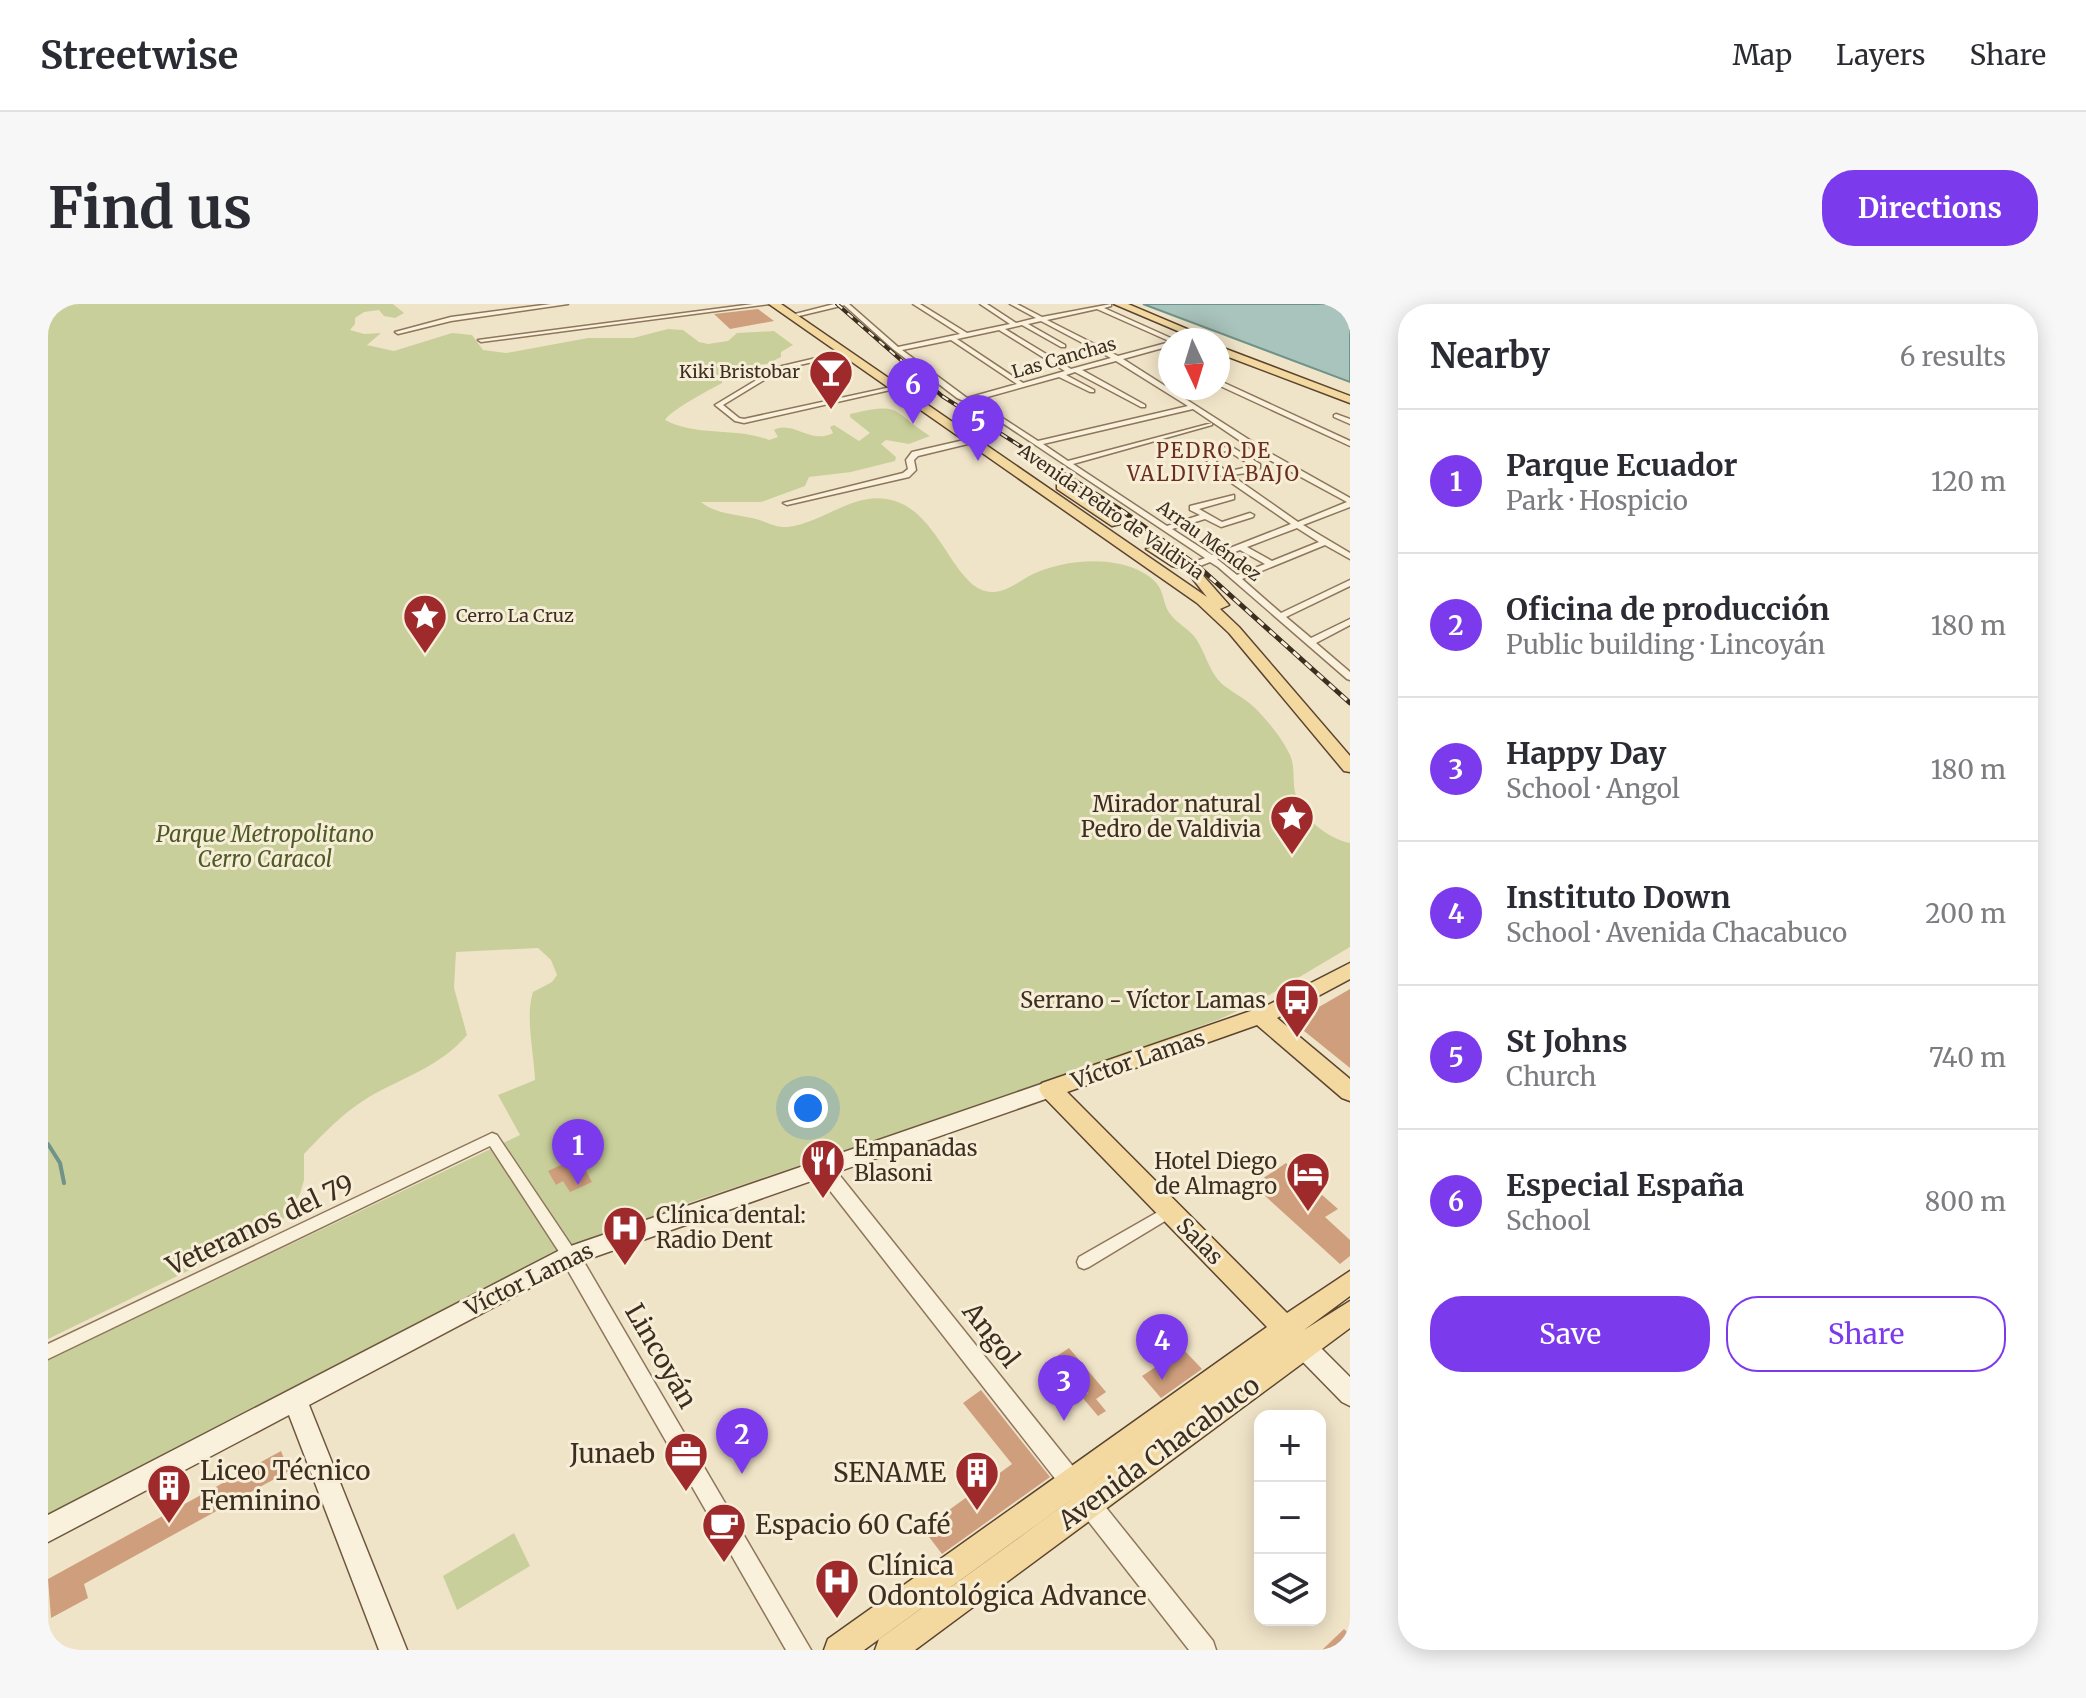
<!DOCTYPE html>
<html lang="en">
<head>
<meta charset="utf-8">
<style>
	body { margin:0; font-family:Merriweather,serif; background:#f7f7f7; color:#2b2b33 }
	.controls { position:absolute; right:24px; bottom:24px; display:grid; overflow:hidden; border-radius:16px; box-shadow:0 4px 20px #0003 }
	.controls button { width:72px; height:72px; display:grid; place-items:center; padding:0; border:0; border-bottom:2px solid #e1e1e2; background:#fff; color:#2b2b33; font:40px sans-serif }
	.compass { position:absolute; left:1110px; top:24px; width:72px; height:72px; border-radius:50%; background:#fff; box-shadow:0 4px 20px #0003; rotate:176deg }
	.you { position:absolute; left:760px; top:804px; width:28px; height:28px; margin:-20px; border:6px solid #fff; border-radius:50%; background:#1a73e8; box-shadow:0 0 0 12px #1a73e833 }
	.badge { display:grid; place-items:center; width:52px; height:52px; border-radius:50%; background:#7c3aed; color:#fff; font-size:26px; font-weight:700 }
	.pin { position:absolute; translate:-50% -66px; filter:drop-shadow(0 2px 4px #0008) }
	.pin::after { content:''; position:absolute; top:42px; width:28px; height:24px; background:inherit; clip-path:polygon(0 0,100% 0,50% 100%) }
	.list { margin:0; padding:0; list-style:none }
	h2 { display:flex; justify-content:space-between; align-items:center; height:104px; margin:0; padding:0 32px; font-size:34px }
	h2 small { font-size:26px; font-weight:400; color:#7c7c81 }
	.list li { display:grid; grid-template-columns:52px 1fr auto; gap:24px; align-items:center; box-sizing:border-box; height:144px; padding:0 32px; border-top:2px solid #e1e1e2 }
	.list b { display:block; font-size:30px; white-space:nowrap }
	.list p { margin:0; font-size:26px; white-space:nowrap; color:#7c7c81 }
	.list em { font-size:26px; font-style:normal; color:#7c7c81 }
	.actions { display:flex; gap:16px; padding:24px 32px }
	.actions a { flex:1; padding:18px 0; border:2px solid #7c3aed; border-radius:32px; text-align:center; font-size:28px; color:#7c3aed }
	.actions .main { background:#7c3aed; color:#fff }
	.icon { flex:none; width:44px; height:44px; fill:none; stroke:currentColor; stroke-width:2; stroke-linecap:round; stroke-linejoin:round }
	.map { position:relative; flex:none; width:1302px; height:1346px; overflow:hidden; border-radius:32px }
	header { display:flex; align-items:center; gap:48px; box-sizing:border-box; height:112px; padding:0 40px; background:#fff; border-bottom:2px solid #e1e1e2 }
	header strong { font-size:38px }
	nav { display:flex; gap:44px; margin-inline-start:auto; font-size:28px }
	.intro { display:flex; align-items:center; justify-content:space-between; box-sizing:border-box; height:192px; padding:0 48px }
	h1 { margin:0; font-size:56px }
	.button { padding:20px 36px; border-radius:32px; background:#7c3aed; color:#fff; font-size:28px; font-weight:700 }
	main { display:flex; gap:48px; padding:0 48px }
	aside { flex:1; background:#fff; border-radius:32px; box-shadow:0 4px 20px #0003 }
	.map>svg:first-child { display:block }
</style>
</head>
<body>
<header>
<strong>Streetwise</strong>
<nav><a>Map</a><a>Layers</a><a>Share</a></nav>
</header>
<div class="intro"><h1>Find us</h1><a class="button">Directions</a></div>
<main>
<div class="map">
<svg width="1302" height="1346" viewBox="0 0 1302 1346">
	<rect width="100%" height="100%" fill="#f0e4c8"/>
	<g fill="#c9cf9b">
		<path d="M 0,0 L 345,0 L 356,9 L 347,14 L 336,12 L 331,6 L 316,8 L 307,14 L 307,20 L 302,26 L 316,30 L 333,29 L 319,41 L 346,47 L 404,29 L 424,31 L 435,46 L 458,49 L 540,34 L 585,34 L 620,25 L 635,26 L 651,38 L 660,40 L 680,37 L 689,29 L 726,27 L 745,41 L 733,48 L 733,53 L 719,60 L 702,62 L 707,74 L 692,74 L 697,69 L 685,68 L 674,74 L 674,79 C 661,86 623,106 617,116 C 649,133 688,123 721,136 L 730,133 L 726,126 C 745,116 763,141 785,129 L 782,123 L 786,121 L 811,137 L 822,129 L 802,113 L 802,110 C 856,98 841,106 882,132 L 861,140 L 838,136 L 833,140 L 848,153 L 847,157 L 803,168 L 761,173 L 757,182 L 713,198 L 653,198 C 668,210 686,210 704,214 C 715,216 727,224 739,223 C 775,220 808,184 847,197 C 894,212 907,289 945,288 C 958,288 972,277 983,271 C 1014,256 1062,251 1094,268 C 1121,283 1111,296 1123,311 C 1129,319 1139,324 1146,332 C 1157,346 1160,366 1173,379 C 1183,388 1197,394 1207,404 C 1219,416 1232,432 1240,447 C 1248,461 1244,473 1247,488 C 1253,513 1278,534 1302,539 L 1302,643 L 1211,697 L 1172,715 L 1008,775 L 637,900 L 544,935 L 0,1215 L 0,1056 L 472,831 L 450,791 L 487,776 C 486,749 477,712 485,688 L 504,678 L 509,671 L 503,656 L 490,644 L 408,648 L 406,684 L 419,731 C 393,762 356,773 321,793 C 296,808 276,829 256,850 L 256,876 L 252,890 L 230,923 L 0,1035 Z"/>
		<path d="M 466,1229 L 482,1262 L 409,1306 L 395,1272 Z"/>
	</g>
	<path fill="#a9c4bc" stroke="#6f938a" stroke-width="2" d="M 1095,0 L 1302,0 L 1302,78 Z"/>
	<g fill="none" stroke-linecap="round" stroke-linejoin="round">
		<path stroke="#6f938a" stroke-width="4" d="M 0,840 L 12,859 L 16,879"/>
	</g>
	<g fill="#cf9f7d">
		<path d="M 710,5 L 726,17 L 682,25 L 666,10 Z"/>
		<path d="M 1302,685 L 1302,764 L 1245,718 Z"/>
		<path d="M 530,853 L 544,878 L 522,888 L 515,877 L 508,881 L 500,867 Z"/>
		<path d="M 1238,859 L 1290,905 L 1277,913 L 1302,936 L 1302,952 L 1292,960 L 1205,881 Z"/>
		<path d="M 1021,1044 L 1058,1088 L 1048,1095 L 1058,1107 L 1050,1112 L 1034,1093 L 1040,1089 L 1009,1052 Z"/>
		<path d="M 1135,1045 L 1154,1065 L 1113,1094 L 1094,1072 Z"/>
		<path d="M 933,1086 L 1002,1173 L 894,1250 L 875,1225 L 964,1160 L 915,1099 Z"/>
		<path d="M 233,1147 L 241,1167 L 36,1280 L 40,1294 L 3,1314 L 0,1275 Z"/>
		<path d="M 1296,1325 L 1302,1331 L 1302,1346 L 1274,1346 Z"/>
	</g>
	<g fill="none" stroke-linecap="round" stroke-linejoin="round">
		<g stroke="#8d765c" stroke-width="3">
			<g id="minor">
				<path d="M 503,0 L 520,0 L 403,17 L 350,30 L 347,28 L 403,13 Z"/>
				<path d="M 705,0 L 722,0 L 433,38 L 430,36 Z"/>
				<path d="M 795,0 L 801,0 L 850,43 L 912,30 L 865,0 L 872,0 L 919,29 L 962,20 L 932,0 L 939,0 L 968,19 L 988,14 L 962,0 L 969,0 L 994,13 L 1063,0 L 1063,2 L 1056,4 L 1125,35 L 1126,36 L 1121,37 L 1049,5 L 999,16 L 1070,52 L 1122,38 L 1122,42 L 1075,55 L 1222,149 L 1302,194 L 1302,203 L 1255,221 L 1302,249 L 1302,255 L 1277,241 L 1194,275 L 1233,309 L 1302,276 L 1302,282 L 1238,313 L 1263,334 L 1302,315 L 1302,321 L 1268,339 L 1302,368 L 1302,376 L 1299,375 L 1170,263 L 1162,258 L 1147,264 L 1141,264 L 1141,260 L 1157,254 L 932,104 L 909,94 L 845,45 ZM 993,17 L 1063,54 L 1023,65 L 957,25 L 974,21 L 1013,43 L 1017,43 L 1017,41 L 980,20 ZM 951,26 L 1017,67 L 975,79 L 909,35 ZM 903,36 L 969,80 L 919,94 L 854,46 ZM 1068,57 L 1140,102 L 990,137 L 936,102 L 925,97 L 1011,73 L 1042,88 L 1046,88 L 1046,86 L 1018,71 L 1027,68 L 1093,103 L 1097,103 L 1097,101 L 1034,66 ZM 1145,105 L 1216,153 L 1299,198 L 1250,218 L 1183,171 L 1206,168 L 1212,164 L 1212,160 L 1184,143 L 1157,144 L 1156,153 L 1169,169 L 1243,220 L 1164,251 L 1124,225 L 1157,215 L 1173,223 L 1205,213 L 1206,211 L 1202,209 L 1174,218 L 1151,205 L 1186,195 L 1186,191 L 1142,202 L 1142,206 L 1152,211 L 1119,222 L 1025,160 L 1164,121 L 1164,119 L 1020,157 L 995,140 ZM 1180,147 L 1204,162 L 1178,168 L 1164,153 L 1164,148 ZM 1249,224 L 1271,238 L 1224,257 L 1199,243 ZM 1192,246 L 1217,260 L 1189,271 L 1169,255 Z"/>
				<path d="M 1143,33 L 1145,36 L 1135,36 L 1136,35 Z"/>
				<path d="M 798,47 L 800,48 L 800,50 L 734,65 L 675,101 L 691,114 L 696,115 L 857,80 L 860,82 L 696,119 L 687,117 L 667,101 L 730,63 Z"/>
				<path d="M 1170,76 L 1302,137 L 1302,142 L 1170,81 Z"/>
				<path d="M 1288,110 L 1302,115 L 1302,120 L 1286,113 L 1286,111 Z"/>
				<path d="M 925,134 L 928,134 L 928,138 L 870,152 L 866,156 L 868,166 L 861,173 L 739,201 L 735,199 L 855,169 L 860,165 L 858,156 L 864,148 Z"/>
				<path d="M 444,829 L 449,831 L 527,947 L 529,952 L 527,957 L 522,959 L 517,957 L 442,842 L 0,1055 L 0,1040 Z"/>
				<path d="M 1122,901 L 1127,903 L 1129,907 L 1127,911 L 1041,963 L 1036,965 L 1031,963 L 1029,958 L 1031,953 Z"/>
			</g>
		</g>
		<g stroke="#8d765c" stroke-width="3">
			<g id="tertiary">
				<path d="M 786,0 L 801,0 L 751,12 L 747,10 Z"/>
				<path d="M 775,856 L 781,858 L 1165,1337 L 1168,1346 L 1141,1346 L 769,870 L 766,864 L 769,858 Z"/>
				<path d="M 522,943 L 529,946 L 763,1346 L 738,1346 L 515,958 L 512,952 L 515,946 Z"/>
			</g>
		</g>
		<g stroke="#6f573f" stroke-width="3">
			<g id="secondary">
				<path d="M 1002,777 L 1009,779 L 1012,785 L 1009,791 L 529,959 L 261,1101 L 359,1346 L 331,1346 L 241,1111 L 0,1238 L 0,1211 L 514,945 Z"/>
				<path d="M 1256,1032 L 1264,1035 L 1302,1073 L 1302,1102 L 1294,1098 L 1248,1051 L 1244,1043 L 1248,1035 Z"/>
			</g>
		</g>
		<g stroke="#5b4430" stroke-width="3">
			<g id="primary">
				<path d="M 721,0 L 733,0 L 1159,293 L 1137,265 L 1124,262 L 1098,245 L 1110,242 L 1133,256 L 1149,259 L 1151,267 L 1181,301 L 1172,305 L 1191,323 L 1302,452 L 1302,468 L 1296,467 L 1181,329 L 1149,299 Z"/>
				<path d="M 1066,0 L 1080,0 L 1165,36 L 1151,36 Z"/>
				<path d="M 1170,42 L 1302,92 L 1302,99 L 1170,49 Z"/>
				<path d="M 1009,179 L 1017,179 L 1076,219 L 1064,222 L 1009,185 Z"/>
				<path d="M 1302,659 L 1302,675 L 1229,714 L 1302,775 L 1302,797 L 1294,794 L 1209,721 L 1019,788 L 1239,1009 L 1302,967 L 1302,992 L 1256,1026 L 1302,997 L 1302,1024 L 867,1346 L 827,1346 L 831,1335 L 1237,1041 L 816,1346 L 776,1346 L 780,1335 L 1219,1023 L 994,791 L 991,785 L 994,779 L 1220,701 Z"/>
			</g>
		</g>
		<use href="#minor" fill="#faf1dc" fill-rule="evenodd"/>
		<use href="#tertiary" fill="#faf1dc" fill-rule="evenodd"/>
		<use href="#secondary" fill="#faf1dc" fill-rule="evenodd"/>
		<use href="#primary" fill="#f3d9a0" fill-rule="evenodd"/>
		<g stroke="#3d2e20" stroke-width="4">
			<path id="rail-far1" d="M 789,0 L 894,92 L 1008,165"/>
		</g>
		<g stroke="#3d2e20" stroke-width="5">
			<path id="rail" d="M 1005,163 L 1076,208 L 1152,264 L 1302,399"/>
		</g>
		<use href="#rail-far1" stroke="#f7eed8" stroke-width="2" stroke-dasharray="7" stroke-linecap="butt"/>
		<use href="#rail" stroke="#f7eed8" stroke-width="3" stroke-dasharray="8" stroke-linecap="butt"/>
	</g>
	<defs>
		<g id="bar-pin" transform="scale(2.3)"><path d="M0 17L-7.5 6A9.5 9.5 0 1 1 7.5 6Z" fill="#9e2a2b" stroke="#f7eed8"/><path d="M-6-5H6L.8 .8V4.5H3.5V6h-7V4.5H-.8V.8Z" fill="#fff"/></g>
		<g id="sight-pin" transform="scale(2.3)"><path d="M0 17L-7.5 6A9.5 9.5 0 1 1 7.5 6Z" fill="#9e2a2b" stroke="#f7eed8"/><path d="M0-6L1.8-2.2L6-1.7L2.9 1.2L3.7 5.4L0 3.3L-3.7 5.4L-2.9 1.2L-6-1.7L-1.8-2.2Z" fill="#fff"/></g>
		<g id="bus-pin" transform="scale(2.3)"><path d="M0 17L-7.5 6A9.5 9.5 0 1 1 7.5 6Z" fill="#9e2a2b" stroke="#f7eed8"/><path d="M-5-6H5V4H4V6H2V4H-2V6H-4V4H-5ZM-3.5-4V0h7V-4ZM-3.5 1.2v1.5H-2V1.2ZM2 1.2v1.5H3.5V1.2Z" fill="#fff"/></g>
		<g id="restaurant-pin" transform="scale(2.3)"><path d="M0 17L-7.5 6A9.5 9.5 0 1 1 7.5 6Z" fill="#9e2a2b" stroke="#f7eed8"/><path d="M-5-6h1v4h1v-4h1v4h1v-4h1v5L-1.5 .5V6h-2V.5L-5-1ZM5-6V6H3V1.5H1.5Q1.5-4 5-6Z" fill="#fff"/></g>
		<g id="hotel-pin" transform="scale(2.3)"><path d="M0 17L-7.5 6A9.5 9.5 0 1 1 7.5 6Z" fill="#9e2a2b" stroke="#f7eed8"/><path d="M-6-4.5h1.5V1H6V5H4.5V3h-9V5H-6ZM-4 0a1.8 1.8 0 1 1 3.6 0ZM.5 0V-2.5h3Q6-2.5 6 0Z" fill="#fff"/></g>
		<g id="hospital-pin" transform="scale(2.3)"><path d="M0 17L-7.5 6A9.5 9.5 0 1 1 7.5 6Z" fill="#9e2a2b" stroke="#f7eed8"/><path d="M-5-5h3v3.5h4V-5h3V5h-3V1.5h-4V5h-3Z" fill="#fff"/></g>
		<g id="office-pin" transform="scale(2.3)"><path d="M0 17L-7.5 6A9.5 9.5 0 1 1 7.5 6Z" fill="#9e2a2b" stroke="#f7eed8"/><path d="M-6-3h4V-5.5h4V-3h4V5H-6ZM-1-4.5V-3h2v-1.5ZM-6 0V1H6V0Z" fill="#fff"/></g>
		<g id="building-pin" transform="scale(2.3)"><path d="M0 17L-7.5 6A9.5 9.5 0 1 1 7.5 6Z" fill="#9e2a2b" stroke="#f7eed8"/><path d="M-4-6H4V6H1V3H-1V6H-4ZM-2.5-4.3h1.7v1.8h-1.7ZM.8-4.3h1.7v1.8H.8ZM-2.5-1h1.7V.8h-1.7ZM.8-1h1.7V.8H.8Z" fill="#fff"/></g>
		<g id="cafe-pin" transform="scale(2.3)"><path d="M0 17L-7.5 6A9.5 9.5 0 1 1 7.5 6Z" fill="#9e2a2b" stroke="#f7eed8"/><path d="M-5.5-4.5H6V0H3Q3 3.5 0 3.5H-2.5Q-5.5 3.5-5.5 0ZM3-3.2v2h1.7v-2ZM-6 4.5H4V6H-6Z" fill="#fff"/></g>
	</defs>
	<g fill-rule="evenodd">
		<use href="#bar-pin" x="783" y="68"/>
		<use href="#sight-pin" x="377" y="312"/>
		<use href="#sight-pin" x="1244" y="513"/>
		<use href="#bus-pin" x="1249" y="696"/>
		<use href="#restaurant-pin" x="775" y="857"/>
		<use href="#hotel-pin" x="1260" y="870"/>
		<use href="#hospital-pin" x="577" y="924"/>
		<use href="#office-pin" x="638" y="1150"/>
		<use href="#building-pin" x="929" y="1169"/>
		<use href="#building-pin" x="121" y="1182"/>
		<use href="#cafe-pin" x="676" y="1221"/>
		<use href="#hospital-pin" x="789" y="1277"/>
	</g>
	<g text-anchor="middle" stroke-width="6" stroke-linejoin="round" paint-order="stroke">
		<g font-size="18" fill="#3d2e20" stroke="#f7eed8">
			<text transform="translate(1016 54) rotate(-16)" y="6">Las Canchas</text>
			<text transform="translate(1063 208) rotate(35)" y="6">Avenida Pedro de Valdivia</text>
			<text transform="translate(1161 237) rotate(36)" y="6">Arrau Méndez</text>
		</g>
		<g font-size="18" fill="#3d2e20" stroke="#f7eed8" text-anchor="end">
			<text x="752" y="74">Kiki Bristobar</text>
			<text x="408" y="318" text-anchor="start">Cerro La Cruz</text>
		</g>
		<g font-size="20" letter-spacing="2" fill="#6b2e1e" stroke="#f7eed8">
			<text x="1166" y="154">PEDRO DE<tspan x="1166" dy="23">VALDIVIA BAJO</tspan></text>
		</g>
		<g font-size="22" fill="#3d2e20" stroke="#f7eed8" text-anchor="end">
			<text x="1213" y="508">Mirador natural<tspan x="1213" dy="25">Pedro de Valdivia</tspan></text>
			<text x="1218" y="704">Serrano - Víctor Lamas</text>
			<text x="806" y="852" text-anchor="start">Empanadas<tspan x="806" dy="25">Blasoni</tspan></text>
			<text x="1229" y="865">Hotel Diego<tspan x="1229" dy="25">de Almagro</tspan></text>
			<text x="608" y="919" text-anchor="start">Clínica dental:<tspan x="608" dy="25">Radio Dent</tspan></text>
		</g>
		<g font-size="22" font-style="italic" fill="#4d5a26" stroke="#f7eed8">
			<text x="217" y="538">Parque Metropolitano<tspan x="217" dy="25">Cerro Caracol</tspan></text>
		</g>
		<g font-size="22" fill="#3d2e20" stroke="#f7eed8">
			<text transform="translate(1090 755) rotate(-19)" y="8">Víctor Lamas</text>
			<text transform="translate(1152 937) rotate(45)" y="8">Salas</text>
			<text transform="translate(481 975) rotate(-26)" y="8">Víctor Lamas</text>
		</g>
		<g font-size="26" fill="#3d2e20" stroke="#f7eed8">
			<text transform="translate(212 921) rotate(-25)" y="9">Veteranos del 79</text>
			<text transform="translate(943 1031) rotate(52)" y="9">Angol</text>
			<text transform="translate(613 1052) rotate(60)" y="9">Lincoyán</text>
			<text transform="translate(1111 1149) rotate(-36)" y="9">Avenida Chacabuco</text>
		</g>
		<g font-size="26" fill="#3d2e20" stroke="#f7eed8" text-anchor="start">
			<text x="607" y="1159" text-anchor="end">Junaeb</text>
			<text x="152" y="1176">Liceo Técnico<tspan x="152" dy="30">Feminino</tspan></text>
			<text x="898" y="1178" text-anchor="end">SENAME</text>
			<text x="707" y="1230">Espacio 60 Café</text>
			<text x="820" y="1271">Clínica<tspan x="820" dy="30">Odontológica Advance</tspan></text>
		</g>
	</g>
</svg>
<div class="controls">
<button>+</button>
<button>−</button>
<button><svg class="icon" aria-label="layers" viewBox="0 0 24 24"><path d="M12 4l9 5-9 5-9-5zM3 14l9 5 9-5"/></svg></button>
</div>
<svg class="compass" viewBox="-18 -18 36 36"><path d="M0-13l5 13h-10z" fill="#e53935"/><path d="M0 13l5-13h-10z" fill="#7c7c81"/></svg>
<div class="you"></div>
<div class="pin badge" style="left:530px;top:881px">1</div>
<div class="pin badge" style="left:694px;top:1170px">2</div>
<div class="pin badge" style="left:1016px;top:1117px">3</div>
<div class="pin badge" style="left:1114px;top:1076px">4</div>
<div class="pin badge" style="left:930px;top:157px">5</div>
<div class="pin badge" style="left:865px;top:120px">6</div>
</div>
<aside>
<h2>Nearby<small>6 results</small></h2>
<ul class="list">
<li><span class="badge">1</span><div><b>Parque Ecuador</b><p>Park · Hospicio</p></div><em>120 m</em></li>
<li><span class="badge">2</span><div><b>Oficina de producción</b><p>Public building · Lincoyán</p></div><em>180 m</em></li>
<li><span class="badge">3</span><div><b>Happy Day</b><p>School · Angol</p></div><em>180 m</em></li>
<li><span class="badge">4</span><div><b>Instituto Down</b><p>School · Avenida Chacabuco</p></div><em>200 m</em></li>
<li><span class="badge">5</span><div><b>St Johns</b><p>Church</p></div><em>740 m</em></li>
<li><span class="badge">6</span><div><b>Especial España</b><p>School</p></div><em>800 m</em></li>
</ul>
<div class="actions"><a class="main">Save</a><a>Share</a></div>
</aside>
</main>
</body>
</html>
